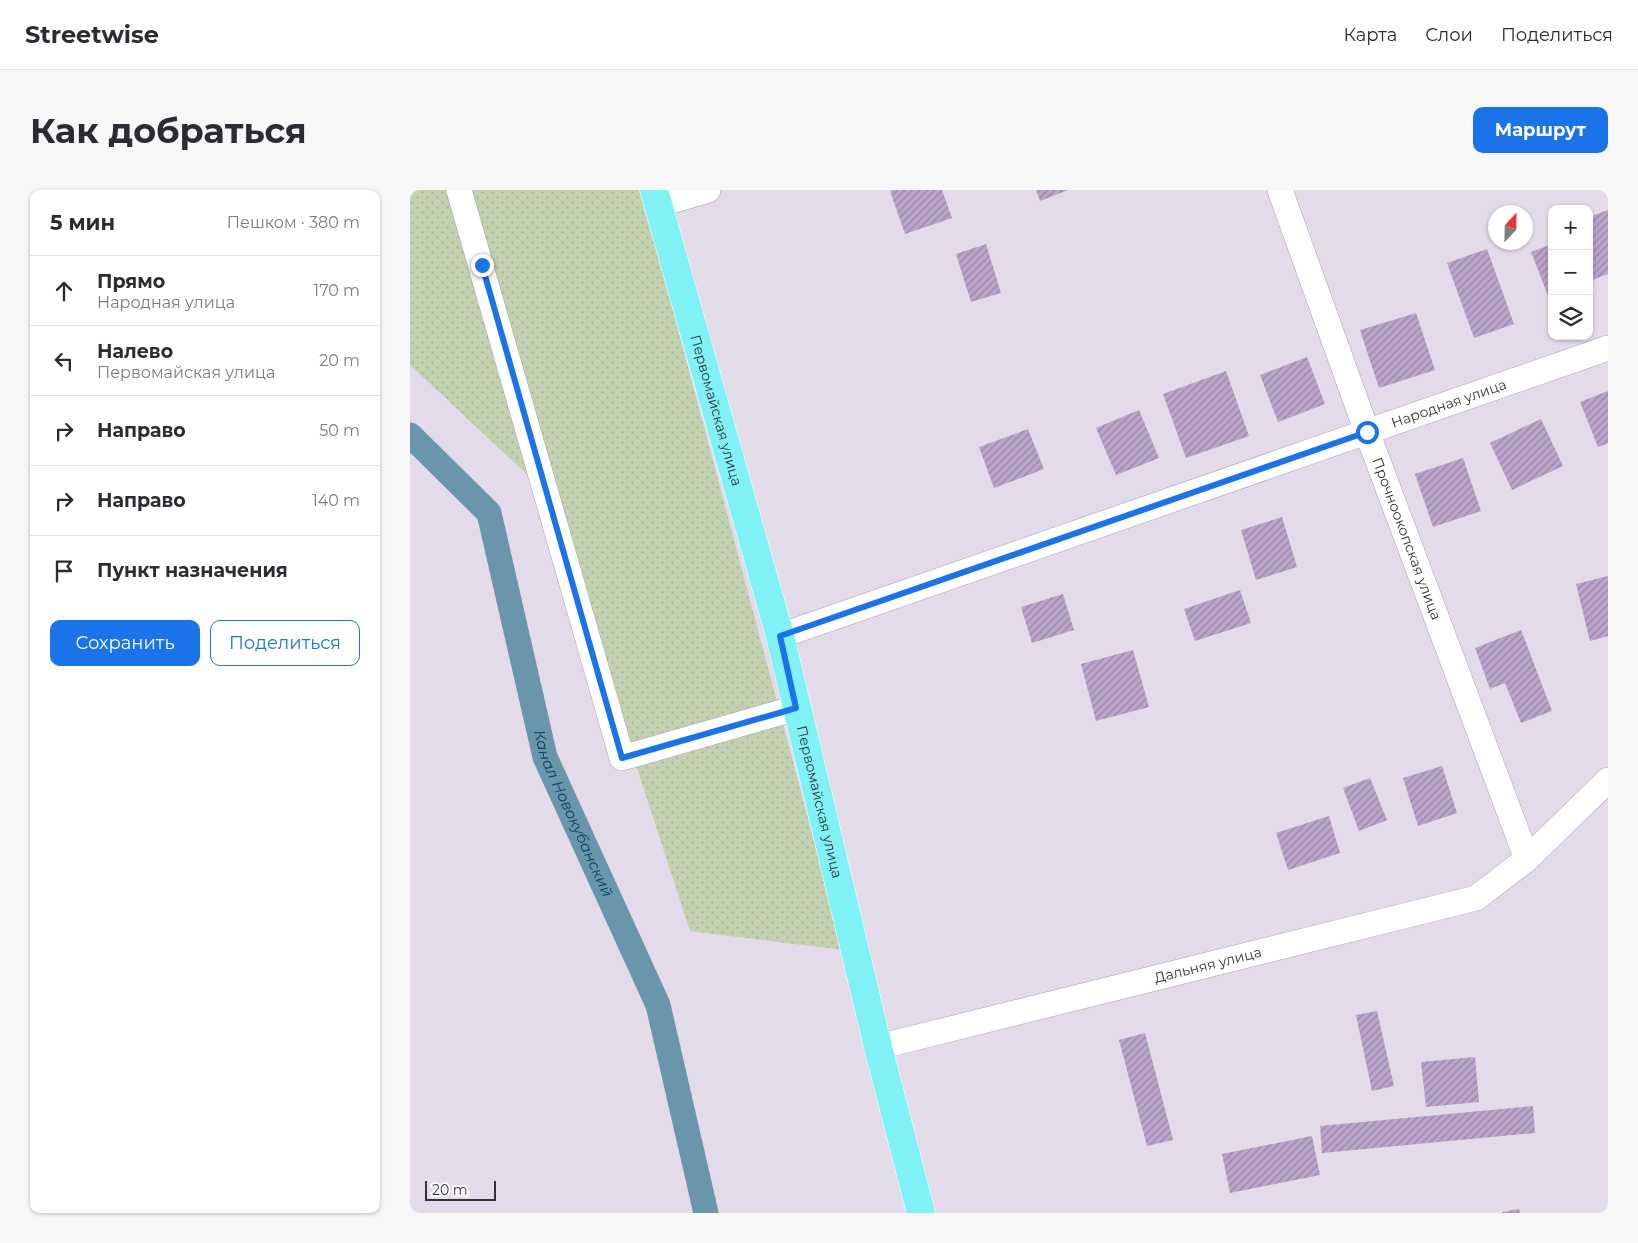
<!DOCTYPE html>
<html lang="ru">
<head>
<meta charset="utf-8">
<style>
	body { margin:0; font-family:Montserrat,sans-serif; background:#f7f7f7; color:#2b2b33 }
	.controls { position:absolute; right:15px; top:15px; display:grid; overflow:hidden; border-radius:10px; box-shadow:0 1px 4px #0004 }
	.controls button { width:45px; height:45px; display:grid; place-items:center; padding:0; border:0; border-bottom:1px solid #e1e1e2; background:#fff; color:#2b2b33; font:25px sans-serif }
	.compass { position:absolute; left:1078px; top:15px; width:45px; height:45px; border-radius:50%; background:#fff; box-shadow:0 1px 4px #0004; rotate:22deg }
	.scale { position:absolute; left:15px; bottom:12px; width:71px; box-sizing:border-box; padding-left:5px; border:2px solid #363338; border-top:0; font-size:14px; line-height:18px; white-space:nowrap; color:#363338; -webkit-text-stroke:4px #fff; paint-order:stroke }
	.stop { position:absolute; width:15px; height:15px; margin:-11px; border:4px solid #1a73e8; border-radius:50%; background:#fff }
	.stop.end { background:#1a73e8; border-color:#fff; box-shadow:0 1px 5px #0008 }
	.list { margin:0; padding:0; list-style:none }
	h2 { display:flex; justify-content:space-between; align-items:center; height:65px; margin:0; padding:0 20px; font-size:21px }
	h2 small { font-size:16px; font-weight:400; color:#7c7c81 }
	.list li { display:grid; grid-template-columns:32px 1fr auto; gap:15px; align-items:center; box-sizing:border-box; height:70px; padding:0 20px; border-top:1px solid #e1e1e2 }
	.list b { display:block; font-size:19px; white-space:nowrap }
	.list p { margin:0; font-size:16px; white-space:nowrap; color:#7c7c81 }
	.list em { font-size:16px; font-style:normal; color:#7c7c81 }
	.actions { display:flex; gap:10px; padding:15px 20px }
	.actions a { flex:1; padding:11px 0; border:1px solid #1a73e8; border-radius:10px; text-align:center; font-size:18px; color:#1a73e8 }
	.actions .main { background:#1a73e8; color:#fff }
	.icon { flex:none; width:28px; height:28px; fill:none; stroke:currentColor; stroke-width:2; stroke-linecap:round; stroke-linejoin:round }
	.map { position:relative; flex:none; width:1198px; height:1023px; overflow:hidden; border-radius:10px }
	header { display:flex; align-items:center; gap:30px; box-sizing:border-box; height:70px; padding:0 25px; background:#fff; border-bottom:1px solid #e1e1e2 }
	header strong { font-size:24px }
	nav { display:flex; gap:28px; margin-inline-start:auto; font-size:18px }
	.intro { display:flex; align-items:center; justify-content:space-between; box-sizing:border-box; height:120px; padding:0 30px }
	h1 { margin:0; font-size:35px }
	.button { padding:12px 22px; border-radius:10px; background:#1a73e8; color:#fff; font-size:18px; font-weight:700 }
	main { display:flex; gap:30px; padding:0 30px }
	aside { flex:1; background:#fff; border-radius:10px; box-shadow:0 1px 4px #0004 }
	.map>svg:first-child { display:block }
</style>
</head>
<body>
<header>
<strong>Streetwise</strong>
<nav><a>Карта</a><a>Слои</a><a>Поделиться</a></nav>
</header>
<div class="intro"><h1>Как добраться</h1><a class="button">Маршрут</a></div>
<main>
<aside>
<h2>5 мин<small>Пешком · 380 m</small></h2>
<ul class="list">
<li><svg class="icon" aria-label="ahead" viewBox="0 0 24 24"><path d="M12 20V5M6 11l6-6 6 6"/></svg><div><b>Прямо</b><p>Народная улица</p></div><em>170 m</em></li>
<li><svg class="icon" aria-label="left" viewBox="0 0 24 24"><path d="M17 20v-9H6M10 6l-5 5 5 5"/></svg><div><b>Налево</b><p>Первомайская улица</p></div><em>20 m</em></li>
<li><svg class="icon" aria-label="right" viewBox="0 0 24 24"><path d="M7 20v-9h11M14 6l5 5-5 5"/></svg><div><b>Направо</b></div><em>50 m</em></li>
<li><svg class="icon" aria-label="right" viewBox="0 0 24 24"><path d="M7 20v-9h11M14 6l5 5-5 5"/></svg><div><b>Направо</b></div><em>140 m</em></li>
<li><svg class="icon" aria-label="arrive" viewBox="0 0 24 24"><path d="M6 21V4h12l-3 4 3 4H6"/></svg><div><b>Пункт назначения</b></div></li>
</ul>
<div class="actions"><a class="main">Сохранить</a><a>Поделиться</a></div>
</aside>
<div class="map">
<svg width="1198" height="1023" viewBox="0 0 1198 1023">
	<defs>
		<pattern id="grass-dots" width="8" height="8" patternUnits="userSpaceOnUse" patternTransform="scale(1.25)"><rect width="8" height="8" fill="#c2d1b0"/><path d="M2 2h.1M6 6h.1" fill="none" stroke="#a7b498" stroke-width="1.8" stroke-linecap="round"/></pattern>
		<pattern id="building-hatch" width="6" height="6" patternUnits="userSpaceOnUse" patternTransform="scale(1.25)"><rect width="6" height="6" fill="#baa4c9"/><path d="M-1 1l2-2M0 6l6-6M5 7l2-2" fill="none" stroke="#9886a4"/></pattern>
	</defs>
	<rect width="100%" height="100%" fill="#e3dbe9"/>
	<path fill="url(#grass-dots)" d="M 0,0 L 231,0 L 433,760 L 280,741 L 138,304 L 0,175 Z"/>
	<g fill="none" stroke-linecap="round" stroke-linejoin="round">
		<path stroke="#6a96ac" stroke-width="25" id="s1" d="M 0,245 L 79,323 L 135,567 L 248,815 L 296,1023"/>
	</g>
	<g fill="url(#building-hatch)">
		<path d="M 483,0 L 532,0 L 542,28 L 495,44 L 480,1 Z"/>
		<path d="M 626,0 L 658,0 L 630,11 Z"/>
		<path d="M 1198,20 L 1198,84 L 1179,91 L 1179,27 Z"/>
		<path d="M 576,54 L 591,103 L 561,112 L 546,64 Z"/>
		<path d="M 1142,54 L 1142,116 L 1121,62 Z"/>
		<path d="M 1077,59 L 1104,134 L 1064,148 L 1037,73 Z"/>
		<path d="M 1006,123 L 1025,180 L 969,198 L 950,140 Z"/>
		<path d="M 897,167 L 915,214 L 868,232 L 850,185 Z"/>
		<path d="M 816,181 L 839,246 L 776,268 L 753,204 Z"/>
		<path d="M 1198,201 L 1198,253 L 1188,257 L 1170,212 Z"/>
		<path d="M 729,220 L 749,268 L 706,285 L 686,238 Z"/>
		<path d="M 1131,229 L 1153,276 L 1102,300 L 1080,253 Z"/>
		<path d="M 618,239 L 634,279 L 584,298 L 569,257 Z"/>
		<path d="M 1053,268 L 1071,321 L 1023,337 L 1005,284 Z"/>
		<path d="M 872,327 L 887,377 L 846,390 L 831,340 Z"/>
		<path d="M 1198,386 L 1198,446 L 1180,451 L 1166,394 Z"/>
		<path d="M 830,400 L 841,433 L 785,451 L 774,419 Z"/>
		<path d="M 653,404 L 664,440 L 622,453 L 611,417 Z"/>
		<path d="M 1111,440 L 1142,521 L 1111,533 L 1095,493 L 1080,499 L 1065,458 Z"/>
		<path d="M 723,460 L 739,517 L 686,531 L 671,474 Z"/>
		<path d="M 1032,576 L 1047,623 L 1008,636 L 993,588 Z"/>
		<path d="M 960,588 L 977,630 L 949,641 L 933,598 Z"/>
		<path d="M 919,626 L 930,663 L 878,680 L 866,643 Z"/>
		<path d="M 967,821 L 984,896 L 962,901 L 946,825 Z"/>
		<path d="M 735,843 L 763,950 L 737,956 L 709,850 Z"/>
		<path d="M 1065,867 L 1069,912 L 1016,917 L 1011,872 Z"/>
		<path d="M 1123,916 L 1125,943 L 912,963 L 910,936 Z"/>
		<path d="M 902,946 L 910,985 L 820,1003 L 812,964 Z"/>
		<path d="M 1109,1019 L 1110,1023 L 1092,1023 L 1092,1022 Z"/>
	</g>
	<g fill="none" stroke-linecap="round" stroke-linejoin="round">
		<g stroke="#a9a1ae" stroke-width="26">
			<g id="street">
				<path d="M 49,0 L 212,568 L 386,518"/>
				<path id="s2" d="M 870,0 L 957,242 L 1117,669"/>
				<path d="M 248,15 L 298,0"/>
				<path id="s3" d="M 370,446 L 1198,158"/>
				<path id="s4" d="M 468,857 L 1066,708 L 1117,669 L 1198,590"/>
			</g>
		</g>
		<g stroke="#fff" stroke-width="29">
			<g id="primary">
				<path id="s5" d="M 244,0 L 370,446 L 468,857 L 511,1023"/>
			</g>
		</g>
		<use href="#street" stroke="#fff" stroke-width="25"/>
		<use href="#primary" stroke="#80f2f5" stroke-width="28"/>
	</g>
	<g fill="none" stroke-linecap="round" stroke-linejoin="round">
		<path stroke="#1a73e8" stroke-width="6" d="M 72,75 L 212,568 L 386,518 L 370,446 L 957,242"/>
	</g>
	<g text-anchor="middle" stroke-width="5" stroke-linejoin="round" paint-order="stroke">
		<g font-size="14" fill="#363338" stroke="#fff">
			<text dy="5" stroke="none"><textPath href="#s3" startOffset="708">Народная улица</textPath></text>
			<text dy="5" stroke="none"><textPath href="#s5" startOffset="229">Первомайская улица</textPath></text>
			<text dy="5" stroke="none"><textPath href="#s2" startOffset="371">Прочноокопская улица</textPath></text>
			<text dy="5" stroke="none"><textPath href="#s5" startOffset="634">Первомайская улица</textPath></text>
			<text dy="5" stroke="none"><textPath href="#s4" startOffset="340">Дальняя улица</textPath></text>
		</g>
		<g font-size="15" font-style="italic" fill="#04445b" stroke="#fff">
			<text dy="5" stroke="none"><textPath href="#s1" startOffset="424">Канал Новокубанский</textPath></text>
		</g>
	</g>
</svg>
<div class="controls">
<button>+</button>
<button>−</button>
<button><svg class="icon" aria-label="layers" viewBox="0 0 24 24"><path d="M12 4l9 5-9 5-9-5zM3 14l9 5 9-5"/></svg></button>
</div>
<svg class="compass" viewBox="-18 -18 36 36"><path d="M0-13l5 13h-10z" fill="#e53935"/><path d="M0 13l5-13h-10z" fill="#7c7c81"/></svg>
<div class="scale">20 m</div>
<div class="stop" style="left:957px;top:242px"></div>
<div class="stop end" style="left:72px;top:75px"></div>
</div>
</main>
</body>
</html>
